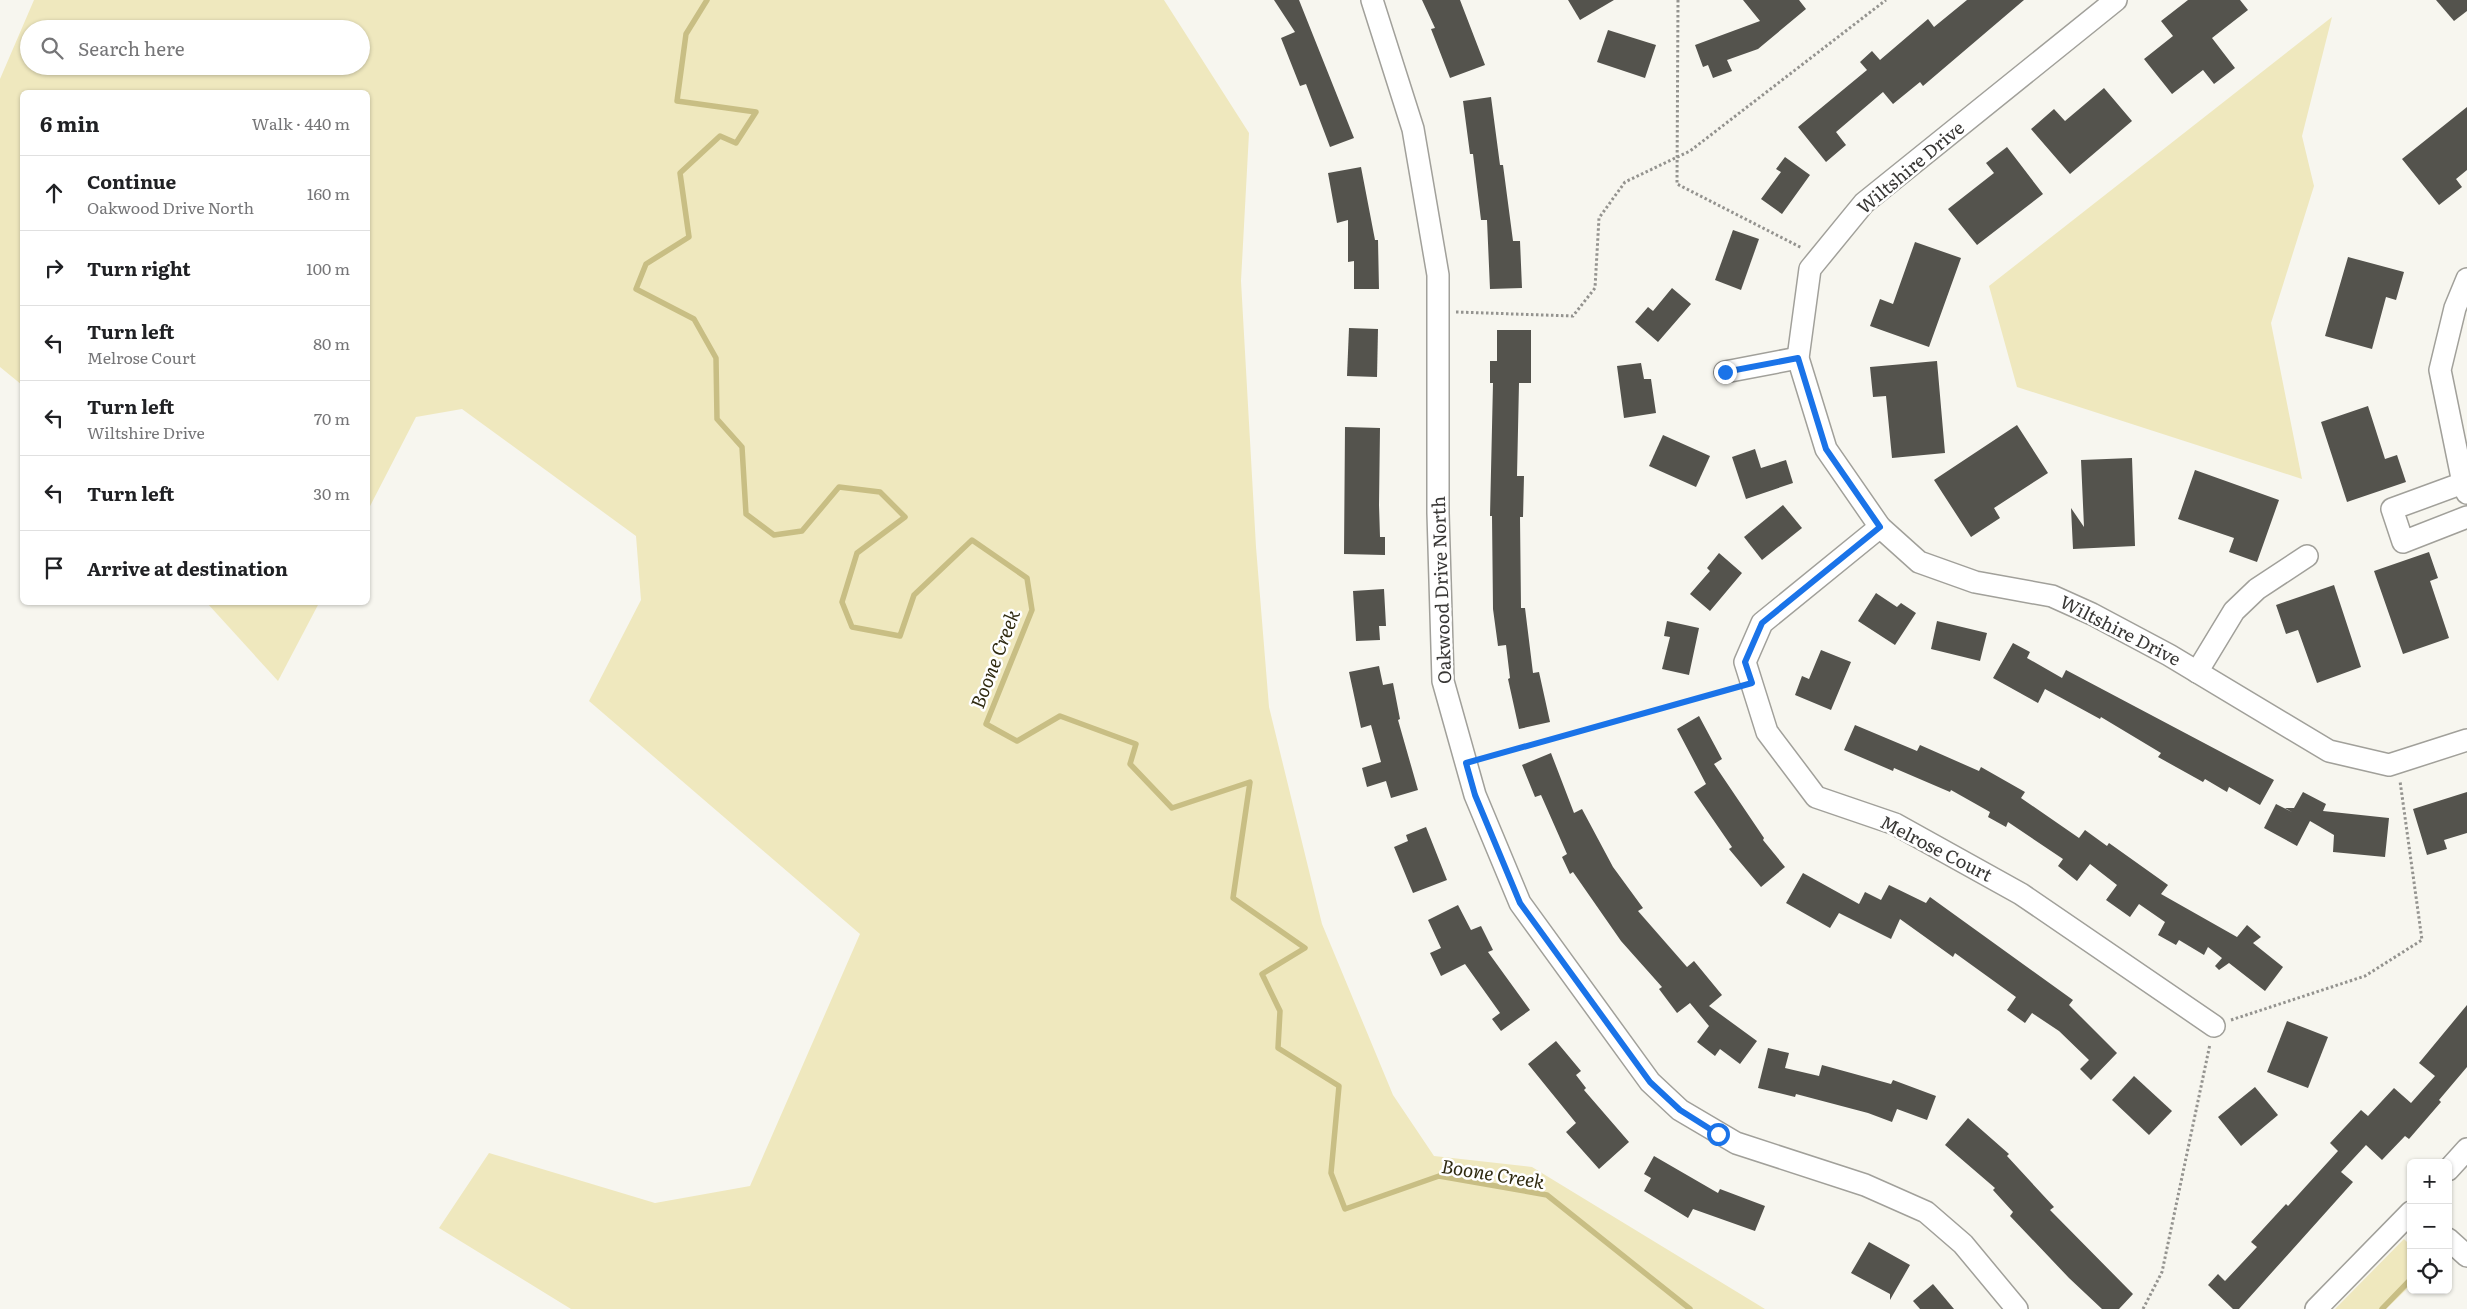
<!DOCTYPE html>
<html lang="en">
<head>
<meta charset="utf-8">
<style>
	body { margin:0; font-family:Literata,serif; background:#f6f6f6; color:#202124 }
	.controls { position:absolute; right:15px; bottom:15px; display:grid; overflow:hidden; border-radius:8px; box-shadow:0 1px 4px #0004 }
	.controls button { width:45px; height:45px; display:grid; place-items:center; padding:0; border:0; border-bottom:1px solid #e0e0e0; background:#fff; color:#202124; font:25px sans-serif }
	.stop { position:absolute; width:15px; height:15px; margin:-11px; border:4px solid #1a73e8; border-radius:50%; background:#fff }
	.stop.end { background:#1a73e8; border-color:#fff; box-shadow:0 1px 5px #0008 }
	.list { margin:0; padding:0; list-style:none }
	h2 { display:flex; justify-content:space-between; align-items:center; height:65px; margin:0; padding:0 20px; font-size:21px }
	h2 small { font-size:16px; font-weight:400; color:#757577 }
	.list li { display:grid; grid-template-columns:32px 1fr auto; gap:15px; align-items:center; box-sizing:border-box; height:75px; padding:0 20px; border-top:1px solid #e0e0e0 }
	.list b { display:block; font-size:19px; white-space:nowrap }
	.list p { margin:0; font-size:16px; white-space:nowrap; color:#757577 }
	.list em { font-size:16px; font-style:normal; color:#757577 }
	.icon { flex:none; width:28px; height:28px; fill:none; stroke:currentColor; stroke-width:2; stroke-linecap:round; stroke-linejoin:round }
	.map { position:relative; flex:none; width:2467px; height:1309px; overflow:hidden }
	.search { position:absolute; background:#fff; box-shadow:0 1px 4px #0004; left:20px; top:20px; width:350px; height:55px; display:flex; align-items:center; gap:12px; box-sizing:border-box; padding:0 18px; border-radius:28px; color:#757577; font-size:19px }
	.panel { position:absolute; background:#fff; box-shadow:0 1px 4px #0004; left:20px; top:90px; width:350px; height:515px; border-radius:8px }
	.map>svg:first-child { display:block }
</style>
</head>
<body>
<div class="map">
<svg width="2467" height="1309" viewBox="0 0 2467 1309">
	<rect width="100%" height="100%" fill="#f7f6ef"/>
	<g fill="#efe8be" fill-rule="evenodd">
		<path d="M 34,0 L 1164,0 L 1249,133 L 1241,281 L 1256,547 L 1269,707 L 1322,924 L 1393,1095 L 1434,1156 L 1532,1167 L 1765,1309 L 571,1309 L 439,1228 L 489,1153 L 655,1203 L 750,1186 L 860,934 L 589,701 L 641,600 L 636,536 L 462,409 L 416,417 L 368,510 L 368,92 L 22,92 L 22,385 L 0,367 L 0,79 ZM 29,29 L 361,29 L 361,66 L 29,66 Z"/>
		<path d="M 2332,17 L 2302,136 L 2314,186 L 2271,323 L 2302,479 L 2017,387 L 1989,286 Z"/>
		<path d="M 207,603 L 319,603 L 278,681 Z"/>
		<path d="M 2404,1239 L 2411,1246 L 2411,1285 L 2386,1309 L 2335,1309 Z"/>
	</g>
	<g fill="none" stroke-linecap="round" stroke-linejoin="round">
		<g stroke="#c8be84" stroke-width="5.5">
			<path d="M 707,0 L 686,34 L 677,101 L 756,112 L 736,143 L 720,136 L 680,173 L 689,237 L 646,264 L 636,289 L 694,319 L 716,358 L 717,419 L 742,447 L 746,514 L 774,535 L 802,531 L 839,487 L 880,492 L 905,517 L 857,553 L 842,602 L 852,627 L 900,636 L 914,595 L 972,540 L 1027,578 L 1032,610 L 986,724 L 1017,741 L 1060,716 L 1136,744 L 1130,764 L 1172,808 L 1250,782 L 1233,898 L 1305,948 L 1262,974 L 1280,1011 L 1278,1048 L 1339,1086 L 1331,1173 L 1345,1209 L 1439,1176 L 1547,1195 L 1690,1309"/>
			<path d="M 2382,1309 L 2411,1279"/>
		</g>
	</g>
	<g fill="#54534d">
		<path d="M 1274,0 L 1299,0 L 1354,138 L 1330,147 L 1306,84 L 1300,86 L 1281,38 L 1295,32 Z"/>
		<path d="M 1422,0 L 1460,0 L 1485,65 L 1450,78 L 1431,29 L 1435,28 Z"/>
		<path d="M 1568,0 L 1614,0 L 1580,20 Z"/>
		<path d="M 1743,0 L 1799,0 L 1806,9 L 1758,49 L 1727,60 L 1732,71 L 1713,78 L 1708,65 L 1703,67 L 1695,45 L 1760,21 Z"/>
		<path d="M 1967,0 L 2024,0 L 1923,86 L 1920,82 L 1893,104 L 1883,92 L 1836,132 L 1846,145 L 1826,162 L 1798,127 L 1867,70 L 1860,62 L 1872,51 L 1880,60 L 1928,19 L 1934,27 Z"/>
		<path d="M 2188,0 L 2240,0 L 2248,10 L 2212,38 L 2235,68 L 2214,84 L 2203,70 L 2172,94 L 2144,59 L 2173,36 L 2161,21 Z"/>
		<path d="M 2436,0 L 2467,0 L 2467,11 L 2454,21 Z"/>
		<path d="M 1608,30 L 1656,45 L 1645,78 L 1597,62 Z"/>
		<path d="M 2104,88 L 2132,121 L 2070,174 L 2031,129 L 2054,109 L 2065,121 Z"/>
		<path d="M 1491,97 L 1500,165 L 1503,165 L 1513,241 L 1520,241 L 1522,288 L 1490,289 L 1487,220 L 1481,220 L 1473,154 L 1470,154 L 1463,101 Z"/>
		<path d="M 2467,107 L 2467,170 L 2456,179 L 2462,187 L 2439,205 L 2402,159 Z"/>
		<path d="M 2007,147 L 2043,194 L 1977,245 L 1948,209 L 1994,173 L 1986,163 Z"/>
		<path d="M 1785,157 L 1810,175 L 1782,214 L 1761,199 L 1781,172 L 1776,169 Z"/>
		<path d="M 1361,167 L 1375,240 L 1378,240 L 1379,289 L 1354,289 L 1354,261 L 1348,262 L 1348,220 L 1337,223 L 1328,173 Z"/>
		<path d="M 1733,230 L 1759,239 L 1741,290 L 1715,280 Z"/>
		<path d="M 1915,242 L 1961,258 L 1929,347 L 1870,326 L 1880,299 L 1893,304 Z"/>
		<path d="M 2348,257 L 2404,272 L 2396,300 L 2386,297 L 2372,349 L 2325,336 Z"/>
		<path d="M 1672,288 L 1691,304 L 1658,342 L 1635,322 L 1648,307 L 1653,311 Z"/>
		<path d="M 1349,328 L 1378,329 L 1377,377 L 1347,376 Z"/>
		<path d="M 1497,330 L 1531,330 L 1531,383 L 1519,383 L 1517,476 L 1524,476 L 1523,517 L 1520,517 L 1521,608 L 1525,608 L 1533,673 L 1539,672 L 1550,722 L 1519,729 L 1508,679 L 1510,678 L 1506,645 L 1498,646 L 1493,609 L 1492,516 L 1490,516 L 1493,383 L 1490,383 L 1490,361 L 1497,361 Z"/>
		<path d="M 1937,361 L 1945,453 L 1892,458 L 1886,396 L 1873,397 L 1870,367 Z"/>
		<path d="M 1641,363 L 1644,379 L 1651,379 L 1656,413 L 1624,418 L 1617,366 Z"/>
		<path d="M 2368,406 L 2385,459 L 2397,455 L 2406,482 L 2347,502 L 2321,422 Z"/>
		<path d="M 2017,425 L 2048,473 L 1994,508 L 2000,518 L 1971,537 L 1934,480 Z"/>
		<path d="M 1345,427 L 1380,428 L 1379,505 L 1380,537 L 1385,537 L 1385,555 L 1344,554 Z"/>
		<path d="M 1663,435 L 1710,456 L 1696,487 L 1649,466 Z"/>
		<path d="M 1755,449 L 1761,468 L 1786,460 L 1793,483 L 1746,499 L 1732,457 Z"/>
		<path d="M 2132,458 L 2135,546 L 2073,549 L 2071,508 L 2084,527 L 2081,460 Z"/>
		<path d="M 2195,470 L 2279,500 L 2257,562 L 2229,552 L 2234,538 L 2178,519 Z"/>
		<path d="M 1783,505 L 1802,528 L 1762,560 L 1744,537 Z"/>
		<path d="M 2429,552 L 2438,578 L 2430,581 L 2449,638 L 2403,654 L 2374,571 Z"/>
		<path d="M 1719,553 L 1742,573 L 1710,611 L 1690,594 L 1710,571 L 1707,568 Z"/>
		<path d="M 2334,585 L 2361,667 L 2317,683 L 2298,630 L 2286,634 L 2276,605 Z"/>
		<path d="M 1384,589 L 1386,626 L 1379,626 L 1380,640 L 1356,641 L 1353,591 Z"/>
		<path d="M 1876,593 L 1897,607 L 1901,603 L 1916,613 L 1895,645 L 1858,621 Z"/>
		<path d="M 1667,621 L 1699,628 L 1689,675 L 1662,669 L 1670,637 L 1664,636 Z"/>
		<path d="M 1937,621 L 1987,633 L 1980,661 L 1931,649 Z"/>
		<path d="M 2013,643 L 2030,652 L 2027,658 L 2062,678 L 2066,670 L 2274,780 L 2260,805 L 2229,787 L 2227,792 L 2205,779 L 2203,782 L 2158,757 L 2161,753 L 2101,717 L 2100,719 L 2045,689 L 2038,703 L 1993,678 Z"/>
		<path d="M 1821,650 L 1851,662 L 1831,710 L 1795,695 L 1802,676 L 1809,679 Z"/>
		<path d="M 1379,666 L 1383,685 L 1393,683 L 1400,719 L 1398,720 L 1418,790 L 1391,798 L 1386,781 L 1367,787 L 1362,768 L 1381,762 L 1371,725 L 1361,728 L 1349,672 Z"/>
		<path d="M 1699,716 L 1722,759 L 1714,764 L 1764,838 L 1763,840 L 1785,867 L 1761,887 L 1729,849 L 1732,847 L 1694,792 L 1706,784 L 1677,729 Z"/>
		<path d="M 1855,725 L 1917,751 L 1920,745 L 1979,771 L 1981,767 L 2025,792 L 2021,798 L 2079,838 L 2085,830 L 2107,846 L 2109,843 L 2168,885 L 2161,894 L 2237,937 L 2247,925 L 2261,937 L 2253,943 L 2283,967 L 2265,991 L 2229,963 L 2219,970 L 2215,966 L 2222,958 L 2208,947 L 2204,955 L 2179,940 L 2176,945 L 2158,935 L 2165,922 L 2139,904 L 2130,917 L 2106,900 L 2117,885 L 2090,864 L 2077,881 L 2058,866 L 2063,859 L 2008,822 L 2006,827 L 1988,817 L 1990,812 L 1951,790 L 1950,792 L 1894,768 L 1893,771 L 1844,750 Z"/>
		<path d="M 1551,753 L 1574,813 L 1582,809 L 1613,867 L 1643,908 L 1638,911 L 1687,967 L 1694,961 L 1722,995 L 1709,1006 L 1757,1041 L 1740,1064 L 1720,1049 L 1715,1056 L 1697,1042 L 1709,1026 L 1690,1003 L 1677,1013 L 1659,989 L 1662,987 L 1621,941 L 1573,872 L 1570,874 L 1562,857 L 1567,854 L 1541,795 L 1535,797 L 1522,765 Z"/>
		<path d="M 2303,792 L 2326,804 L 2323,811 L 2389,818 L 2385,857 L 2333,852 L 2334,835 L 2310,821 L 2297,846 L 2264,828 L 2276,804 L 2292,812 L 2285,808 L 2294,808 Z"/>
		<path d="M 2467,792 L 2467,833 L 2444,840 L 2447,849 L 2427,855 L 2413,809 Z"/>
		<path d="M 1426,827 L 1447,880 L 1413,893 L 1394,847 L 1408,841 L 1406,835 Z"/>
		<path d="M 1803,873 L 1859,904 L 1865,892 L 1881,900 L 1889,885 L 1926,903 L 1930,897 L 2073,1000 L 2069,1005 L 2117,1053 L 2091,1080 L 2080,1069 L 2089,1060 L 2059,1031 L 2032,1013 L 2025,1023 L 2007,1010 L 2016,997 L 1955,953 L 1953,957 L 1900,919 L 1891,939 L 1839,913 L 1830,928 L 1786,903 Z"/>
		<path d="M 1458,905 L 1471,930 L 1481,926 L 1493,950 L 1488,952 L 1530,1010 L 1501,1031 L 1492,1019 L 1500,1013 L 1465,964 L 1441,976 L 1430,953 L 1441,948 L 1428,920 Z"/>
		<path d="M 2467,1005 L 2467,1067 L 2439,1100 L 2441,1102 L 2409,1139 L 2405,1136 L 2382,1160 L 2366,1145 L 2341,1172 L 2353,1182 L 2239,1309 L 2233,1309 L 2208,1285 L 2218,1274 L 2225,1281 L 2257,1247 L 2251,1242 L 2286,1204 L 2288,1206 L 2338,1151 L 2330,1143 L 2361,1110 L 2368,1116 L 2394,1088 L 2411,1103 L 2435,1076 L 2419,1063 Z"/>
		<path d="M 2287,1021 L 2328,1037 L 2308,1088 L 2267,1072 Z"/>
		<path d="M 1556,1041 L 1581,1071 L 1576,1075 L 1586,1088 L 1584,1090 L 1629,1142 L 1599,1169 L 1566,1132 L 1576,1123 L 1528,1064 Z"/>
		<path d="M 1768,1048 L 1789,1053 L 1785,1068 L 1819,1076 L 1822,1065 L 1891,1084 L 1893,1080 L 1936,1096 L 1927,1120 L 1897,1109 L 1892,1122 L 1868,1113 L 1796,1094 L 1795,1097 L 1758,1088 Z"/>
		<path d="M 2134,1076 L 2172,1111 L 2149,1135 L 2112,1100 Z"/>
		<path d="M 2255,1087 L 2278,1115 L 2241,1146 L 2218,1117 Z"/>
		<path d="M 1968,1118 L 2009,1154 L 2007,1156 L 2054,1207 L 2050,1210 L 2133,1294 L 2119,1309 L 2102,1309 L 2069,1278 L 2010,1216 L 2013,1212 L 1993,1190 L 1995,1188 L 1945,1145 Z"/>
		<path d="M 1654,1156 L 1718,1193 L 1720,1189 L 1765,1206 L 1755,1231 L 1693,1209 L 1688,1218 L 1644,1191 L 1651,1178 L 1644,1174 Z"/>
		<path d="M 1869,1242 L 1910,1265 L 1890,1300 L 1890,1294 L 1851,1273 Z"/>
		<path d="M 1933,1284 L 1954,1309 L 1920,1309 L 1913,1301 Z"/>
	</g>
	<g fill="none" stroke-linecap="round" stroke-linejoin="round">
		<g stroke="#a1a09a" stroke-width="24">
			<g id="minor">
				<path d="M 1372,0 L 1413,129 L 1438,275 L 1438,513 L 1443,681 L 1475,795 L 1520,903 L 1650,1082 L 1680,1110 L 1736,1143 L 1865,1185 L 1926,1212 L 1963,1244 L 2017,1309"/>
				<path d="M 2116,0 L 1864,203 L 1810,269 L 1798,358 L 1826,449 L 1880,527 L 1919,562 L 1975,582 L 2052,596 L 2092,614 L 2169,655 L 2329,751 L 2389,765 L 2467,740"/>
				<path d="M 2467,279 L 2455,308 L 2440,370 L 2463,483 L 2467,493"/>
				<path d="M 1725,372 L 1798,358"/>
				<path d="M 2463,483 L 2392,509 L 2403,542 L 2467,517"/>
				<path d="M 1880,527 L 1762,623 L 1745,662 L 1767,732 L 1816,797 L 1895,824 L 2021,894 L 2214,1026"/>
				<path d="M 2197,672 L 2234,611 L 2257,589 L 2307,556"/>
				<path d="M 2448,1170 L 2467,1149"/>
				<path d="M 2448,1239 L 2467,1256"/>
				<path d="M 2316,1309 L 2411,1212"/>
			</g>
		</g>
		<g stroke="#94938f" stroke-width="3" stroke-dasharray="2.5 2.5" stroke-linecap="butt">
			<path d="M 1678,0 L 1677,184 L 1802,248"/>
			<path d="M 1456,312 L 1573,316 L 1595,288 L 1599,218 L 1625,182 L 1690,151 L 1886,0"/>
			<path d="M 1483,758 L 1733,688"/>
			<path d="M 2231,1020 L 2365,976 L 2422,940 L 2400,781"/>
			<path d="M 2143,1309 L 2162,1272 L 2210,1044"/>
		</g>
		<use href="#minor" stroke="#fff" stroke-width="21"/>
	</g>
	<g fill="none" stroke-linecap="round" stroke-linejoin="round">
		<path stroke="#1a73e8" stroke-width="6" d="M 1718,1134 L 1680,1110 L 1650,1082 L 1520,903 L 1475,795 L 1466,763 L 1752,683 L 1745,662 L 1762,623 L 1880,527 L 1826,449 L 1798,358 L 1725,372"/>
	</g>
	<g text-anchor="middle" stroke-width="5" stroke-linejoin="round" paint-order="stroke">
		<g font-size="18" fill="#383735" stroke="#fff">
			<text transform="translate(1911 168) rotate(-40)" y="6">Wiltshire Drive</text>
			<text transform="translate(1442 590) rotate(-92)" y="6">Oakwood Drive North</text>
			<text transform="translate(2120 631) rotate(27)" y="6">Wiltshire Drive</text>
			<text transform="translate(1936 849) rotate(27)" y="6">Melrose Court</text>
		</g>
		<g font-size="19" font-style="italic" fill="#302b11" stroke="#fff">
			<text transform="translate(995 659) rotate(-69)" y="7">Boone Creek</text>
			<text transform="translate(1493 1174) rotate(9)" y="7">Boone Creek</text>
		</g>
	</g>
</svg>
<div class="controls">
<button>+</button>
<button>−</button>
<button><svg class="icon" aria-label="locate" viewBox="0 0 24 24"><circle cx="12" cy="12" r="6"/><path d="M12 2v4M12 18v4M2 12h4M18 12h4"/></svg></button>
</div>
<div class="stop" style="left:1718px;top:1134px"></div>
<div class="stop end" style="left:1725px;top:372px"></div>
<div class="search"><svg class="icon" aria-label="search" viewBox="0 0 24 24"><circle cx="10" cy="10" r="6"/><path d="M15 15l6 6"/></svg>Search here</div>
<section class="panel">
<h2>6 min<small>Walk · 440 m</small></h2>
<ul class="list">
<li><svg class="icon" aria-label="ahead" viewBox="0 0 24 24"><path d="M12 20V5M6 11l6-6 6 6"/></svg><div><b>Continue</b><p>Oakwood Drive North</p></div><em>160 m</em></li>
<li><svg class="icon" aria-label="right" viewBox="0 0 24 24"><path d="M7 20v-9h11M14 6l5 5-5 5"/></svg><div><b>Turn right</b></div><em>100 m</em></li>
<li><svg class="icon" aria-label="left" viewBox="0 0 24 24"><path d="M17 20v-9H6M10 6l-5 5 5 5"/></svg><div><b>Turn left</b><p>Melrose Court</p></div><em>80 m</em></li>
<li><svg class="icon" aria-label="left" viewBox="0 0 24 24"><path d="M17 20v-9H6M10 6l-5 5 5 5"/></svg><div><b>Turn left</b><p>Wiltshire Drive</p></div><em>70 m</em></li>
<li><svg class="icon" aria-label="left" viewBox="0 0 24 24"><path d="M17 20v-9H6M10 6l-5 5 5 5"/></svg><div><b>Turn left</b></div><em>30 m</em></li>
<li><svg class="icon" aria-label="arrive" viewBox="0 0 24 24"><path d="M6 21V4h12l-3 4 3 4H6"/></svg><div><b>Arrive at destination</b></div></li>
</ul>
</section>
</div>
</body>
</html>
